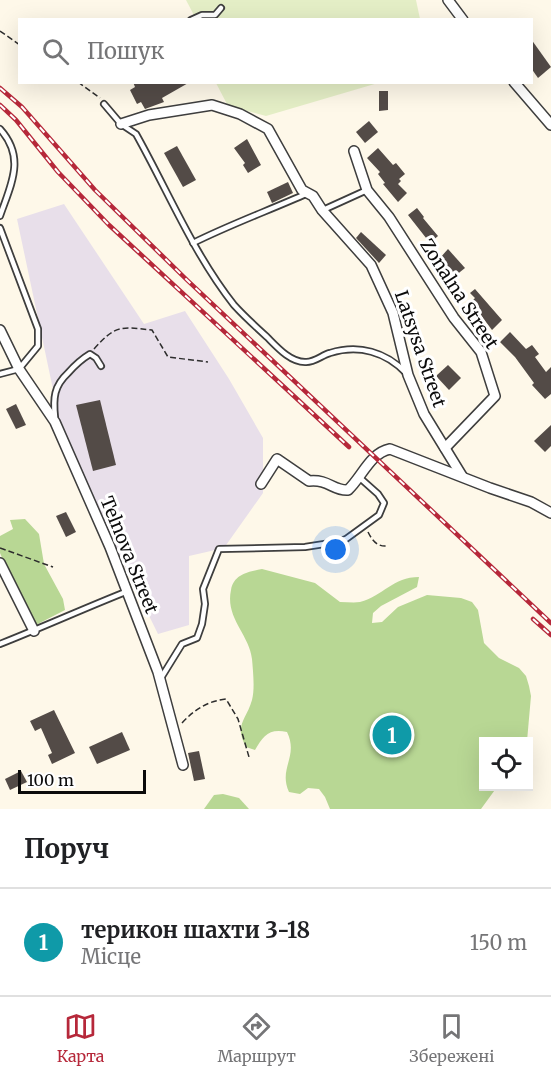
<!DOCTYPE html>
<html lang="uk">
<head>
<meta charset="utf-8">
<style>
	body { margin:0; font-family:Merriweather,serif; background:#f2f2f2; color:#202124 }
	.controls { position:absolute; right:18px; bottom:18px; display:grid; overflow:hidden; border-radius:0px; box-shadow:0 6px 24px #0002 }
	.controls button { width:54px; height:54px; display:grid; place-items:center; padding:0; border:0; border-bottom:2px solid #e0e0e0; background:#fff; color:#202124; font:30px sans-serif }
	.scale { position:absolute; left:18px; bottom:15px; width:128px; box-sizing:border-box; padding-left:6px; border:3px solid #0b0b0b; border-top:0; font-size:16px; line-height:21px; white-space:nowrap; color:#0b0b0b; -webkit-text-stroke:4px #fff; paint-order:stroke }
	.you { position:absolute; left:336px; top:550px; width:21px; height:21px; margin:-15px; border:4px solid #fff; border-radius:50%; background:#1a73e8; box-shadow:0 0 0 9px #1a73e833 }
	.badge { display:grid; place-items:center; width:39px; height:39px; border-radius:50%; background:#b6283a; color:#fff; font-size:20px; font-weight:700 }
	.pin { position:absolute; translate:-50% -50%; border:3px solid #fff; box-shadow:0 2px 6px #0006 }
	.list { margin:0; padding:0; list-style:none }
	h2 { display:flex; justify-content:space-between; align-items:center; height:78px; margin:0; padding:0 24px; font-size:26px }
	h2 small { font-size:20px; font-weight:400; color:#757577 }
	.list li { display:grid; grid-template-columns:39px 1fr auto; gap:18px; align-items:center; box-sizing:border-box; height:108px; padding:0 24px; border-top:2px solid #e0e0e0 }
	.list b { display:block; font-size:22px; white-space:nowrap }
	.list p { margin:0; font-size:20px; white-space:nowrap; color:#757577 }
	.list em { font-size:20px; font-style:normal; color:#757577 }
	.icon { flex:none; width:33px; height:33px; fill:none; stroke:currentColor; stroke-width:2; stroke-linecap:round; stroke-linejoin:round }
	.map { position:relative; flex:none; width:551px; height:809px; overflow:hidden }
	.search { position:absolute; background:#fff; box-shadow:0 6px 24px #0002; left:18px; right:18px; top:18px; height:66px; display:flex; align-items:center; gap:15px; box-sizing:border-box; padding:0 21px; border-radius:0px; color:#757577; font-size:22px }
	.sheet { height:186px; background:#fff }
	nav { display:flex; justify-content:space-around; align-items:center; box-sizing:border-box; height:84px; border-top:2px solid #e0e0e0; background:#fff; font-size:16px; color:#757577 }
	nav a { display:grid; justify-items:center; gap:3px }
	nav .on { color:#b6283a }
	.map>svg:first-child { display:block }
</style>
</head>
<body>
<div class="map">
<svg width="551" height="809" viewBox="0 0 551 809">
	<rect width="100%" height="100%" fill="#fef8e9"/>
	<path fill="#e8dfea" d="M 64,204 L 144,324 L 185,311 L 229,379 L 263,438 L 263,493 L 224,548 L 189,556 L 189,625 L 158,634 L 64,443 L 54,404 L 54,394 L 17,219 Z"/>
	<g fill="#b8d794">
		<path d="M 25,519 L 39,534 L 44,564 L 63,599 L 65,610 L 32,627 L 0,553 L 0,536 L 13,529 L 10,520 Z"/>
		<path d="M 262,569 L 315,583 L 340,602 C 347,602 354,603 360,602 C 383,596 393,577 419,577 L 417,587 L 381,606 L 373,613 L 372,623 L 382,622 L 398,607 L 427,595 L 461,598 L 472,602 L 478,610 L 484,643 L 499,658 L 519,668 L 526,676 L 529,686 L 531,696 L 527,741 L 484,742 L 484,786 L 497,787 L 481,809 L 330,809 L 325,797 L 319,789 L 308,788 L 300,794 L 289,792 C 278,768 299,757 287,732 C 269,728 263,736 255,750 L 246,747 C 234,724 246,721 252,700 C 255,689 253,671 252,659 C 249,634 225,618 231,590 C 234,574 248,572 262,569 Z"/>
		<path d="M 223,794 L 239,798 L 249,809 L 204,809 L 214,795 Z"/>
	</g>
	<g fill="#e4eec6">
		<path d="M 186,0 L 416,0 L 420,19 L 196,19 Z"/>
		<path d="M 216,83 L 378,83 L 266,116 L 228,106 Z"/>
	</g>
	<g fill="#534b47">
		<path d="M 531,39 L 551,67 L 538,78 L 531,68 Z"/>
		<path d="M 133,82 L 190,82 L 162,98 L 164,102 L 145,109 L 141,102 L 137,104 L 130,90 L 135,87 Z"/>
		<path d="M 379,91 L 388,91 L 388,110 L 379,111 Z"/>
		<path d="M 369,121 L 378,132 L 365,143 L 356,132 Z"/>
		<path d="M 247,139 L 261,165 L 248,173 L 243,165 L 245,163 L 234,148 Z"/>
		<path d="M 177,146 L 196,180 L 183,187 L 164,153 Z"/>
		<path d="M 378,148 L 393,165 L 396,163 L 405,174 L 399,179 L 401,181 L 398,184 L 407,193 L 398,202 L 383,184 L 385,183 L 378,174 L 380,172 L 367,158 Z"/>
		<path d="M 288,182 L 293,193 L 272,203 L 267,192 Z"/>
		<path d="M 417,208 L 424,217 L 423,218 L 438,236 L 430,243 L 408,215 Z"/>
		<path d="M 361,232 L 386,255 L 379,263 L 356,238 Z"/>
		<path d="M 448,249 L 465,268 L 455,276 L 440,258 Z"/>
		<path d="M 475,289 L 502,320 L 492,330 L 471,302 L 475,298 L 470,293 Z"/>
		<path d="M 510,332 L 526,349 L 532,345 L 539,354 L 535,357 L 546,372 L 551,367 L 551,394 L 545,399 L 532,385 L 534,383 L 515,357 L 500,342 Z"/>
		<path d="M 448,365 L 461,378 L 449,390 L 436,376 Z"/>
		<path d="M 100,400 L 116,465 L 93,471 L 76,405 Z"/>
		<path d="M 16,404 L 26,425 L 16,429 L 6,409 Z"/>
		<path d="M 551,425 L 551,446 L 545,452 L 534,441 Z"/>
		<path d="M 66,512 L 76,532 L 66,537 L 56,516 Z"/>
		<path d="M 54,710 L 75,753 L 52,764 L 48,755 L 52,753 L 41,728 L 35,731 L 30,721 Z"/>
		<path d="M 122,732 L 130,750 L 97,764 L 89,747 Z"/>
		<path d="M 199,751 L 205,779 L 194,781 L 188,753 Z"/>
		<path d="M 21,771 L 27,782 L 10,790 L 5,779 Z"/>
	</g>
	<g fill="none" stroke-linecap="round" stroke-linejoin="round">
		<g stroke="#3e3e3e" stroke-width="8">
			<g id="service">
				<path d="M 191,20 L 202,15 L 215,15 L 221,8"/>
				<path d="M 104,104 L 121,124 L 136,134 C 168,191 193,253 234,305 C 244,316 256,327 267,337 C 277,347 290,362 305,362 C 314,363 322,355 330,353 C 359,344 386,352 406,373"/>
				<path d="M 0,129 C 26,158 11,184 0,216"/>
				<path d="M 323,210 L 367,190"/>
				<path d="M 0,228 L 38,329 L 38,346 L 19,369 L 0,374"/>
				<path d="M 193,243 C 231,224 270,210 308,193"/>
				<path d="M 55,417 C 53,398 54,386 68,373 C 75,365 80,360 90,354 L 96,358 L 101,366"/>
				<path d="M 0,644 C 43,627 85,608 128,591"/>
				<path d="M 161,678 L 182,644 L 197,638 L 202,624 L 205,604 L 203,589 L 219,549 L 305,547 L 337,542 L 346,539 L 379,515 L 384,503 L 378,494 L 360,478"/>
			</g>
		</g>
		<g stroke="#3e3e3e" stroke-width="12">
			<g id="minor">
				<path d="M 448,0 L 463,20"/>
				<path d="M 514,82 L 551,125"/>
				<path d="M 121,124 L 149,115 L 212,105 L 240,114 L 268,129 L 302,190 L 313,196 L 322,210 L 371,265 L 393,313 L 408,375 L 424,414 L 462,476"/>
				<path d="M 354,151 L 367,190 L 389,217 L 454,318 L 481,352 L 495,396 L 445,448"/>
				<path d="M 0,330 L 19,369 L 55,422 L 110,547 L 158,672 L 183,765"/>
				<path d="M 261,484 L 277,459 L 309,481 C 329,479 333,491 348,490 C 362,477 370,453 390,449 L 490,488 L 531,502 L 551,513"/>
				<path d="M 0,563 L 34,631"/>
			</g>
		</g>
		<g stroke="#2d2d2d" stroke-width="1.5" stroke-dasharray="6 3" stroke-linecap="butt">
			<path d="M 0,31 L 20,45"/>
			<path d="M 78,82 L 100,98"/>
			<path d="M 94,349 C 116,324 121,327 152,330 L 168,357 L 208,362"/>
			<path d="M 368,532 C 372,540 377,547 387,546"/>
			<path d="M 0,548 L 53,567"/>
			<path d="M 182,723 C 195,709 208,701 226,699 L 238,719 L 249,757"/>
		</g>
		<use href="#service" stroke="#fff" stroke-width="4.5"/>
		<use href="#minor" stroke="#fff" stroke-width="9"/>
		<g stroke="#b6283a" stroke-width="4.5">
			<g id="rail">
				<path d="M 0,88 L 22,107 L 95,190 L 187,280 L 551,623"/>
				<path d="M 0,105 L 16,120 L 58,172 L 109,225 L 349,447"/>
				<path d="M 533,619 L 551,635"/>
			</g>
		</g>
		<use href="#rail" stroke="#fff" stroke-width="2" stroke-dasharray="7" stroke-linecap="butt"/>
	</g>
	<g text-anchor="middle" stroke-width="6" stroke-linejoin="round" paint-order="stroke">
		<g font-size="18" fill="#0b0b0b" stroke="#fff">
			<text transform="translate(459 294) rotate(57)" y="6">Zonalna Street</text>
			<text transform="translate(420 349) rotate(71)" y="6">Latsysa Street</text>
			<text transform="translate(129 555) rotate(68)" y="6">Telnova Street</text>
		</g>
	</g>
</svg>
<div class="controls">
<button><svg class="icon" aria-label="locate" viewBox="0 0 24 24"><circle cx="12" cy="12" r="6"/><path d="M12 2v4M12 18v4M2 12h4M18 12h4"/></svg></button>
</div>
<div class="scale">100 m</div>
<div class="you"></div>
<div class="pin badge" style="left:392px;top:735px;background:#0f9aa8">1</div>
<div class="search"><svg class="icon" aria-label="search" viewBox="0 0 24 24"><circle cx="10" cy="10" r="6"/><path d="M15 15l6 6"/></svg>Пошук</div>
</div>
<section class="sheet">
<h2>Поруч<small></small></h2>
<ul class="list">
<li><span class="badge" style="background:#0f9aa8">1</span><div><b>терикон шахти 3-18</b><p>Місце</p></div><em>150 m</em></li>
</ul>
</section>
<nav>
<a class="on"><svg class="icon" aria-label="map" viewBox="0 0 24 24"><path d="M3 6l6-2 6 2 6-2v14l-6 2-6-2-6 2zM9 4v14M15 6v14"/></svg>Карта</a>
<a><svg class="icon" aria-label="directions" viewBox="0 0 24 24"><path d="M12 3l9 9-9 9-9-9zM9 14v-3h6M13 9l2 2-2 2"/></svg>Маршрут</a>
<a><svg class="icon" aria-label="saved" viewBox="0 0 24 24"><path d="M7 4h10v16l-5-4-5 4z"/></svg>Збережені</a>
</nav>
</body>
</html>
